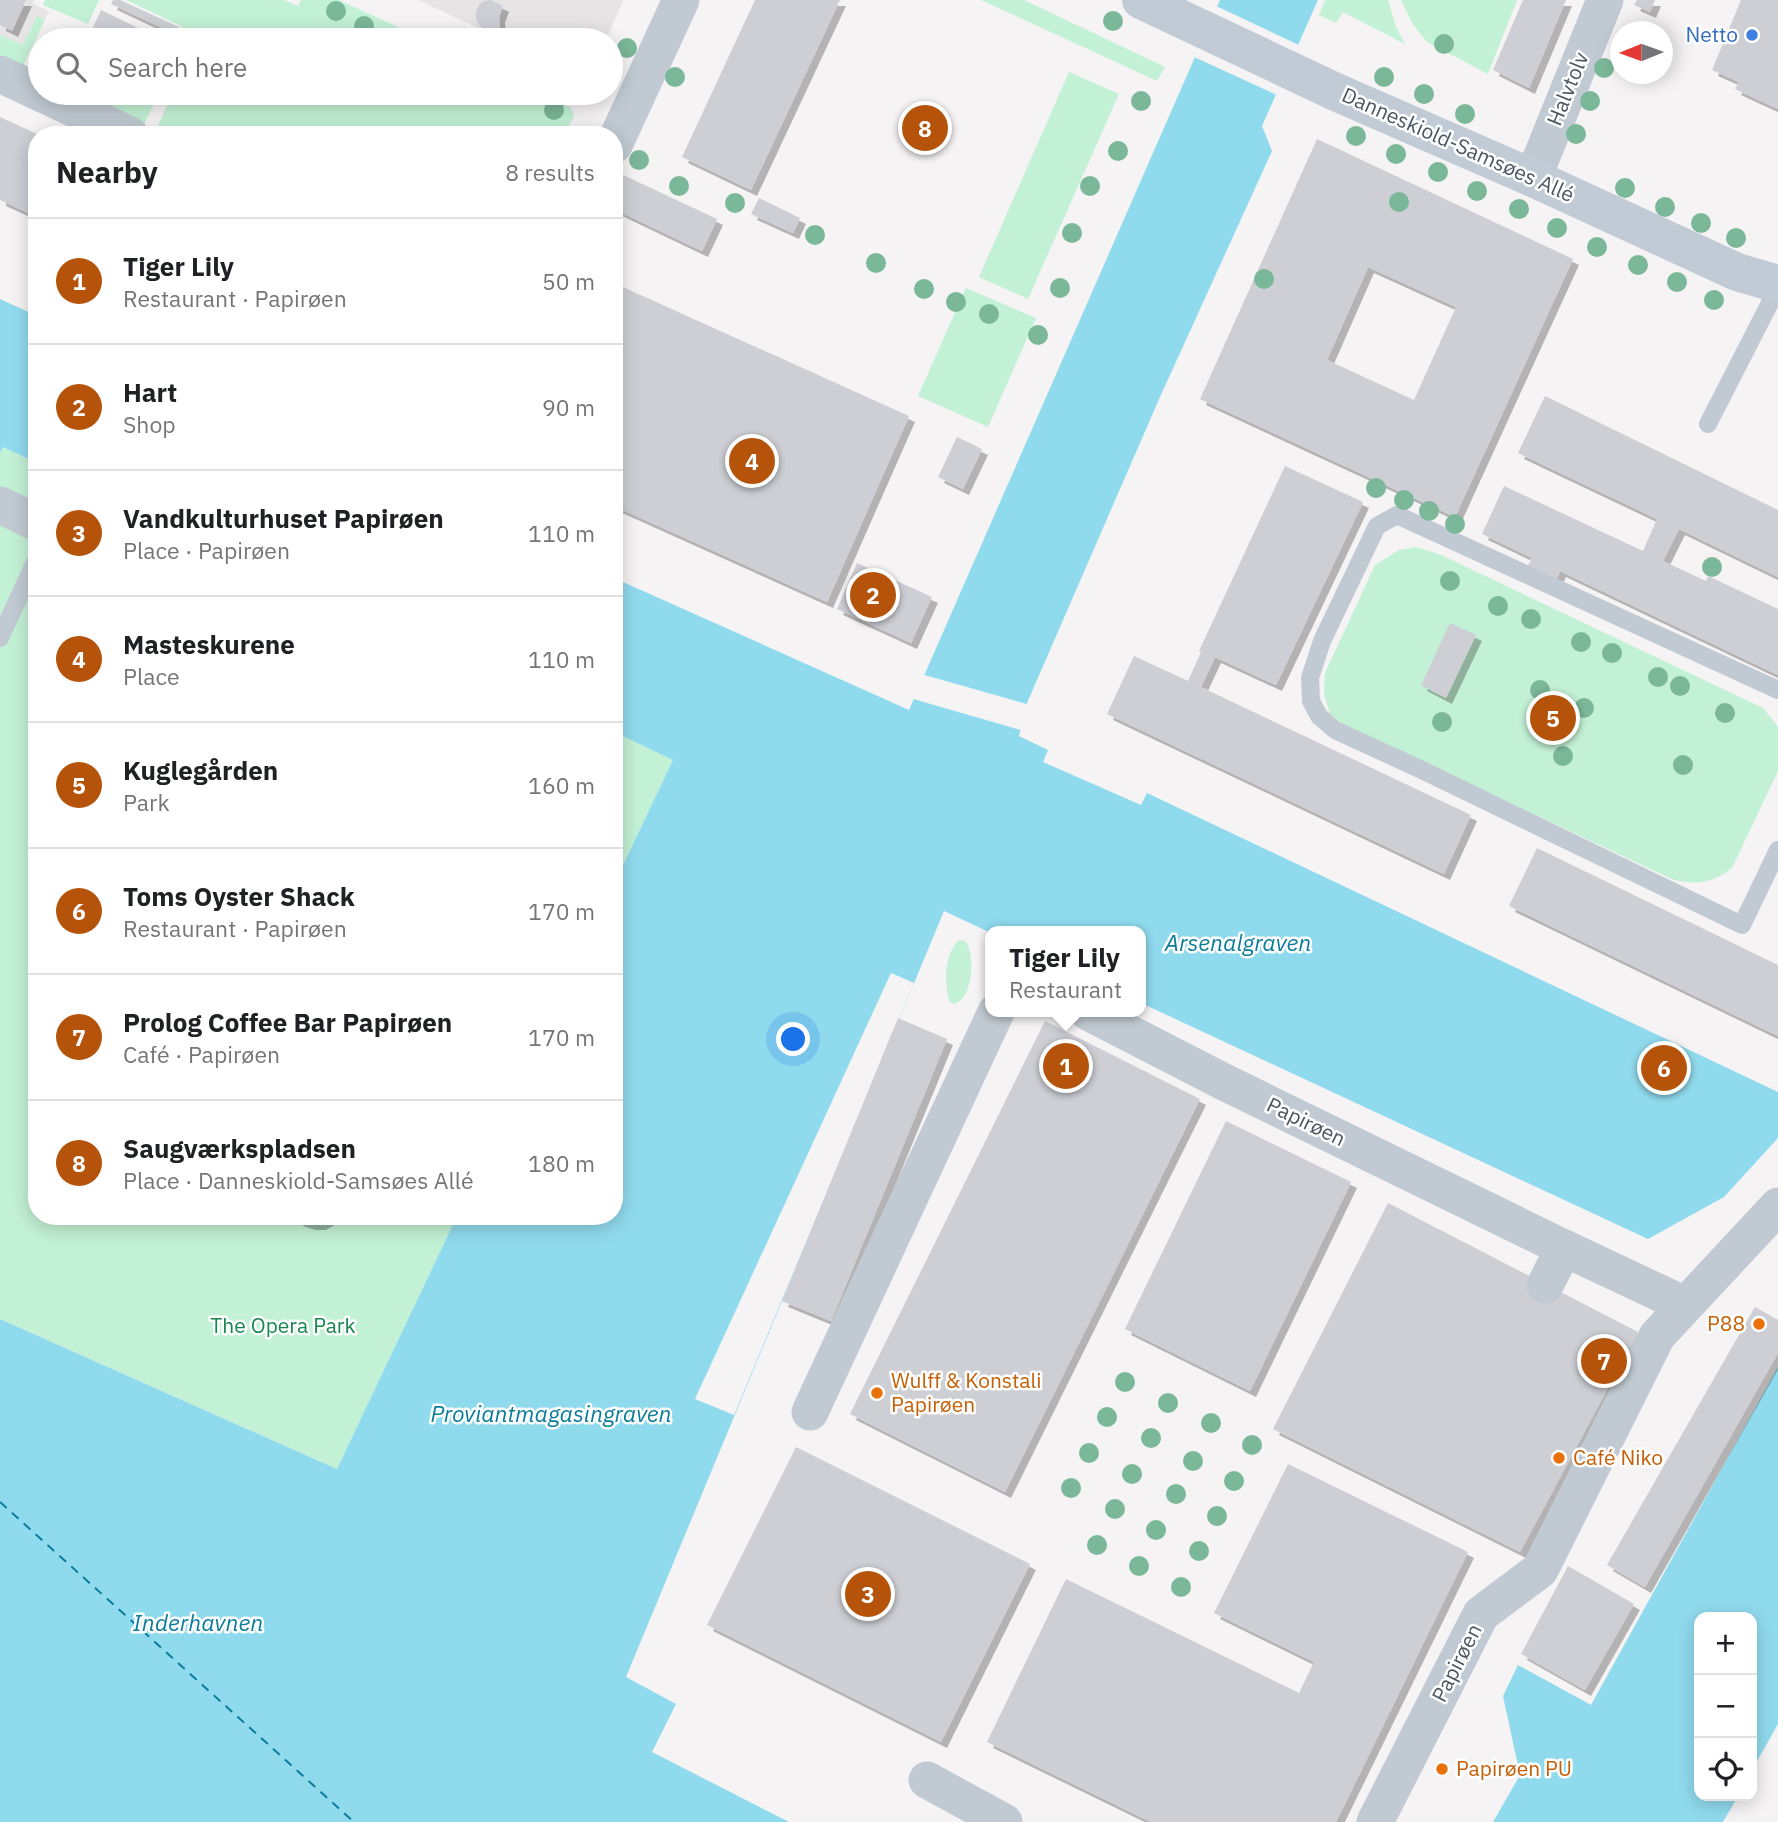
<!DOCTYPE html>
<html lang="en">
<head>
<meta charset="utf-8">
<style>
	body { margin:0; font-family:"IBM Plex Sans",sans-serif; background:#f2f2f2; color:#202124 }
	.controls { position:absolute; right:21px; bottom:21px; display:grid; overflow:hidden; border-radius:14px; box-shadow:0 4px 18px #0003 }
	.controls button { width:63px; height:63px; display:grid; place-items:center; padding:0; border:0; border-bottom:2px solid #e0e0e0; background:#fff; color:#202124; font:35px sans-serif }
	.compass { position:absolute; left:1610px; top:21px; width:63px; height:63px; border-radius:50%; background:#fff; box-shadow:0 4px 18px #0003; rotate:269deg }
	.you { position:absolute; left:794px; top:1040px; width:24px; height:24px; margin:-18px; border:5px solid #fff; border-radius:50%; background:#1a73e8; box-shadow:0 0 0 10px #1a73e833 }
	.badge { display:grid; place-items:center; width:46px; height:46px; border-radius:50%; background:#b45309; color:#fff; font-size:23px; font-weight:700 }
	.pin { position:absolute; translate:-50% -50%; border:4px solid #fff; box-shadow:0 2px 7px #0006 }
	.popup { position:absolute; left:985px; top:926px; width:161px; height:91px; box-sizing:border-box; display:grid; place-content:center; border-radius:14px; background:#fff; filter:drop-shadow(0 2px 5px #0005); font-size:23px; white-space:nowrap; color:#757577 }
	.popup b { font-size:26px; color:#202124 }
	.popup::after { content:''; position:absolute; left:50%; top:100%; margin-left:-14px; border:14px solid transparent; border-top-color:#fff }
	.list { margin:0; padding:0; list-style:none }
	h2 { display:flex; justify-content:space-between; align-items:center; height:91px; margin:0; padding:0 28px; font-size:30px }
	h2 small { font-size:23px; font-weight:400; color:#757577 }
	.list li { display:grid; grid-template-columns:46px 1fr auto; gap:21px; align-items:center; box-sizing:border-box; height:126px; padding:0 28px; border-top:2px solid #e0e0e0 }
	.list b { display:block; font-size:26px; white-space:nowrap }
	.list p { margin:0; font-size:23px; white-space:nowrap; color:#757577 }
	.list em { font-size:23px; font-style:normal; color:#757577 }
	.icon { flex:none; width:38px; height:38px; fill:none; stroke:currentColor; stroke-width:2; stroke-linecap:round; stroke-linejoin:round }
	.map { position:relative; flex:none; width:1778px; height:1822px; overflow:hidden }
	.search { position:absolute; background:#fff; box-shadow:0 4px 18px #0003; left:28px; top:28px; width:595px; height:77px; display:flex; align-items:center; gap:18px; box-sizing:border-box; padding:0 24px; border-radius:38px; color:#757577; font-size:26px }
	.panel { position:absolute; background:#fff; box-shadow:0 4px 18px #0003; left:28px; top:126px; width:595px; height:1099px; border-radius:28px }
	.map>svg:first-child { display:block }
</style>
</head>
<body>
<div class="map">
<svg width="1778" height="1822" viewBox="0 0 1778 1822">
	<defs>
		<filter id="shadow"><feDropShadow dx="6" dy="6" stdDeviation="0" flood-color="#0004"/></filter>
	</defs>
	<rect width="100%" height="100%" fill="#f5f3f3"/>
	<g fill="#e6e4e5">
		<path d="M 0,0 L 34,0 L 33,4 L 49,11 L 19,74 L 0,65 Z"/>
		<path d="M 418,0 L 623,0 L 606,40 L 504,40 Z"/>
	</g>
	<g fill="#c3f1d5">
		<path d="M 45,0 L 99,0 L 88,24 L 43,5 Z"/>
		<path d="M 126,0 L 284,0 L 298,6 L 301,0 L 339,0 L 426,40 L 186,40 L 188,36 L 179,32 L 181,26 Z"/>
		<path d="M 981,0 L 1024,0 L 1165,67 L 1157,81 Z"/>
		<path d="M 1325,0 L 1388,0 L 1396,27 L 1405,44 L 1343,12 L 1336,23 L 1319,15 Z"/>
		<path d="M 1401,0 L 1517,0 L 1488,74 L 1427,42 L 1412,23 Z"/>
		<path d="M 37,16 L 45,19 L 19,74 L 0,65 L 0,35 L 23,45 Z"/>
		<path d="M 1069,72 L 1119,94 L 1028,299 L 979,277 Z"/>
		<path d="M 74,93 L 159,93 L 144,125 Z"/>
		<path d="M 173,93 L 539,93 L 571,108 L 574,115 L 565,135 L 162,135 L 155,132 Z"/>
		<path d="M 966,288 L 1036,318 L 988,427 L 918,396 Z"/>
		<path d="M 3,447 L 37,463 L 37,1216 L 457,1216 L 337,1469 L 0,1319 L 0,453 Z"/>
		<path d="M 1416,547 L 1439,554 L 1763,708 L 1778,727 L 1778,771 L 1732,868 C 1713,883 1698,885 1674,880 L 1346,726 L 1330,714 L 1324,694 L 1325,673 L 1375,565 L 1399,550 Z"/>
		<path d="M 614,732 L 673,760 L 614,884 Z"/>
		<path d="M 959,940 L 965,941 C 976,954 973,999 954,1004 L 949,1001 C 945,981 943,956 959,940 Z"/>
	</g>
	<g fill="#90daee">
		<path d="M 1220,0 L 1318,0 L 1262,126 L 1272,151 L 1160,397 L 1027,703 L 1019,736 L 1048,750 L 1043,762 L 1141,805 L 1147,793 L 1778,1092 L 1778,1138 L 1724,1197 L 1648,1239 L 1141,1003 L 1141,931 L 991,931 L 991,933 L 944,911 L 626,1677 L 676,1704 L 652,1752 L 789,1822 L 0,1822 L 0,1319 L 337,1469 L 457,1216 L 614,1216 L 614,884 L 673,760 L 614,732 L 614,578 L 909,710 Z"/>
		<path d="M 0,299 L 37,316 L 37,463 L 3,447 L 0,453 Z"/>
		<path d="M 1778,1367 L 1778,1724 L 1752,1770 L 1752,1617 L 1699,1617 L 1699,1796 L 1738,1796 L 1723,1822 L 1493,1822 L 1520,1775 L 1503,1696 L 1518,1665 L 1591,1705 Z"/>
	</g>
	<g fill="#f5f3f3">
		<path d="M 1214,5 L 1301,46 L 1279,96 L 1192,56 Z"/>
		<path d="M 921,674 L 1030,705 L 1024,731 L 910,698 Z"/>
		<path d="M 891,973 L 914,983 L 734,1415 L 695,1399 Z"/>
	</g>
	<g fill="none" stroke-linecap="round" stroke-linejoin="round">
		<path stroke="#0c7c9b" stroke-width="2" stroke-dasharray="9 7" stroke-linecap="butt" d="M 0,1502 L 354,1822"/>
	</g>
	<g fill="#cdcfd5" fill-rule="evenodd" filter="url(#shadow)">
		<path d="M 0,0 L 26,0 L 12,31 L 0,25 Z"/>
		<path d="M 113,0 L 120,0 L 179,27 L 175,34 L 111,4 Z"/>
		<path d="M 491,0 L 503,6 L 499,17 L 500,27 L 494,30 L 485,30 L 480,26 L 476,19 L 476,12 L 479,5 L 484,1 Z"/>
		<path d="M 755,0 L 840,0 L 751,190 L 682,157 Z"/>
		<path d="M 1523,0 L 1566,0 L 1529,88 L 1493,70 Z"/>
		<path d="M 1637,0 L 1655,0 L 1650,12 L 1634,5 Z"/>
		<path d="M 1741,0 L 1778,0 L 1778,109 L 1735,89 L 1739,82 L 1712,70 Z"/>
		<path d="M 101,10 L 163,40 L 87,40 Z"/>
		<path d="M 0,117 L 37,134 L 37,217 L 0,200 Z"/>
		<path d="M 1317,139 L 1573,259 L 1455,517 L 1200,399 ZM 1368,267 L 1456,307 L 1414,400 L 1327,360 Z"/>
		<path d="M 621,174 L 717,219 L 702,251 L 614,209 L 614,188 Z"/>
		<path d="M 759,198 L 800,218 L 793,233 L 751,214 Z"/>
		<path d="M 614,283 L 909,416 L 827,602 L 614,506 Z"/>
		<path d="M 1545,396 L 1778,510 L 1778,577 L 1679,529 L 1663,561 L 1706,581 L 1708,576 L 1778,609 L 1778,675 L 1560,571 L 1556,580 L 1527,567 L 1532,558 L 1482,534 L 1504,486 L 1643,551 L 1657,519 L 1518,453 Z"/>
		<path d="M 957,437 L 982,449 L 963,489 L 938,477 Z"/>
		<path d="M 1285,466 L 1363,502 L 1276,685 L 1215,657 L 1201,687 L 1471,815 L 1444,874 L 1107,714 L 1134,656 L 1188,681 L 1201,652 L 1199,651 Z"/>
		<path d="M 857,563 L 932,597 L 911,643 L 837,609 Z"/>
		<path d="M 1450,623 L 1476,635 L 1446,698 L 1421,685 Z"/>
		<path d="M 1537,848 L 1778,965 L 1778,1036 L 1509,906 Z"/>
		<path d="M 898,1018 L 947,1039 L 831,1321 L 782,1301 Z"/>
		<path d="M 1045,1021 L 1200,1099 L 1005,1492 L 850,1414 Z"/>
		<path d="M 1226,1121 L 1351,1182 L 1250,1391 L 1125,1329 Z"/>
		<path d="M 1388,1203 L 1638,1332 L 1520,1552 L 1273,1429 Z"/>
		<path d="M 293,1216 L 334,1216 L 320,1224 L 310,1224 L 299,1221 Z"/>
		<path d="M 1755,1307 L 1778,1320 L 1778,1353 L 1645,1587 L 1607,1565 Z"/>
		<path d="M 796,1447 L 1030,1564 L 941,1742 L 707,1625 Z"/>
		<path d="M 1288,1464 L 1468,1552 L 1336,1822 L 1151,1822 L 987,1742 L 1066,1579 L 1299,1693 L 1314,1662 L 1214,1613 Z"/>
		<path d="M 1568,1566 L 1634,1604 L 1585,1690 L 1521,1654 Z"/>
	</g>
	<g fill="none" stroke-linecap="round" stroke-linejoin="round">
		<g stroke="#c1cad2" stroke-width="18">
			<path d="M 1708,424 L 1778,287"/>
			<path d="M 0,638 L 37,558"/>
			<path d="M 1778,690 L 1397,515 L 1377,526 L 1322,641 L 1310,678 L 1311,701 L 1319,716 L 1335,730 L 1424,771 L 1742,925 L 1778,850"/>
		</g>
		<g stroke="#c1cad2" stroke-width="37">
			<path d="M 0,74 L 130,135"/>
			<path d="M 614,145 L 681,0"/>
			<path d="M 1533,178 L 1605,0"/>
			<path d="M 0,505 L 37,523"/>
			<path d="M 1088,1012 L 1224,1082 L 1564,1248"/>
			<path d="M 1545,1285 L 1564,1248 L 1685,1305"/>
			<path d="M 810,1412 L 996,1012"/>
			<path d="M 927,1780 L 1004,1822"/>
			<path d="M 1375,1822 L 1481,1614 L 1540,1570 L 1657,1336 L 1778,1206"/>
		</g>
		<path stroke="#c1cbd6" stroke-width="38" d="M 1141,0 L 1338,93 L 1533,178 L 1737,272 L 1778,284"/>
	</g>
	<g fill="#7bb799">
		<circle cx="336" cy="11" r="10"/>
		<circle cx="1113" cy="21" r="10"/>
		<circle cx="364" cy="26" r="10"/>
		<circle cx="1444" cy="44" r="10"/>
		<circle cx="627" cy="48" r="10"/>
		<circle cx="1604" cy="68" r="10"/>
		<circle cx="675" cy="77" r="10"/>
		<circle cx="1384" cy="77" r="10"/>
		<circle cx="1424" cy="94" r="10"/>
		<circle cx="1141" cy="101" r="10"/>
		<circle cx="1590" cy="101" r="10"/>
		<circle cx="554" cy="110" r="10"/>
		<circle cx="1465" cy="114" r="10"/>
		<circle cx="1576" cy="134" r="10"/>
		<circle cx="1356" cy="136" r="10"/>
		<circle cx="1118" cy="151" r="10"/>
		<circle cx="1396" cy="154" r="10"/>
		<circle cx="639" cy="160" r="10"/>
		<circle cx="1438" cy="172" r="10"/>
		<circle cx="679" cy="186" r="10"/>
		<circle cx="1090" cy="186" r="10"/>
		<circle cx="1625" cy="188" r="10"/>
		<circle cx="1477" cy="191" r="10"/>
		<circle cx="1399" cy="202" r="10"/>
		<circle cx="735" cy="203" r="10"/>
		<circle cx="1665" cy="207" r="10"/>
		<circle cx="1519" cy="209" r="10"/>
		<circle cx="1701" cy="223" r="10"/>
		<circle cx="1557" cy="228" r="10"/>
		<circle cx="1072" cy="233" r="10"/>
		<circle cx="815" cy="235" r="10"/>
		<circle cx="1736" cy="238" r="10"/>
		<circle cx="1597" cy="247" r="10"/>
		<circle cx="876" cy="263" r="10"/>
		<circle cx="1638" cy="265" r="10"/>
		<circle cx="1264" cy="279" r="10"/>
		<circle cx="1677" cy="282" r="10"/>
		<circle cx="1060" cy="288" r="10"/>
		<circle cx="924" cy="289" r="10"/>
		<circle cx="1714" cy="300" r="10"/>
		<circle cx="956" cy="302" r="10"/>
		<circle cx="989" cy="314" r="10"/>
		<circle cx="1038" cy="335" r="10"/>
		<circle cx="1376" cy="488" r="10"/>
		<circle cx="1404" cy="500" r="10"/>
		<circle cx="1429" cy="511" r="10"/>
		<circle cx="1455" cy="524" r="10"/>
		<circle cx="1712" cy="567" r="10"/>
		<circle cx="1450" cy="581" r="10"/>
		<circle cx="1498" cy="606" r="10"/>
		<circle cx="1531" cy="619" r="10"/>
		<circle cx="1581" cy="642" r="10"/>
		<circle cx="1612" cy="653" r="10"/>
		<circle cx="1658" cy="677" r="10"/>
		<circle cx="1680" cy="686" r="10"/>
		<circle cx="1540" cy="690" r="10"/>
		<circle cx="1584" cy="708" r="10"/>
		<circle cx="1725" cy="713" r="10"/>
		<circle cx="1442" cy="722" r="10"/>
		<circle cx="1563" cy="756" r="10"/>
		<circle cx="1683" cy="765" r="10"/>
		<circle cx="1125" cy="1382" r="10"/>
		<circle cx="1168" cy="1403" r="10"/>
		<circle cx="1107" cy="1417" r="10"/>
		<circle cx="1211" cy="1423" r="10"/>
		<circle cx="1151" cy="1438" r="10"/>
		<circle cx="1252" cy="1445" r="10"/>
		<circle cx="1089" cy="1453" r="10"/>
		<circle cx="1193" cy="1461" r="10"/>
		<circle cx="1132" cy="1474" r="10"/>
		<circle cx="1234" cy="1481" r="10"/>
		<circle cx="1071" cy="1488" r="10"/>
		<circle cx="1176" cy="1494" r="10"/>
		<circle cx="1115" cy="1509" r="10"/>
		<circle cx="1217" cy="1516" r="10"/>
		<circle cx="1156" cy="1530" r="10"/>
		<circle cx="1097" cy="1545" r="10"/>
		<circle cx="1199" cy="1551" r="10"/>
		<circle cx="1139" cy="1566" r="10"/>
		<circle cx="1181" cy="1587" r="10"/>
	</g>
	<circle fill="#3f7fe0" stroke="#fff" stroke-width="2.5" cx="1752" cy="35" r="7"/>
	<g fill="#e8710a" stroke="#fff" stroke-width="2.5">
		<circle cx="1759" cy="1324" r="7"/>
		<circle cx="877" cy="1393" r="7"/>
		<circle cx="1559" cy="1458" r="7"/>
		<circle cx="1442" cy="1769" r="7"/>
	</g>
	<g text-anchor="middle" stroke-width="5" stroke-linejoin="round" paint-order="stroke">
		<g font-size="21" fill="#366cbe" stroke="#fff" text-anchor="end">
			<text x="1738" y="42">Netto</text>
		</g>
		<g font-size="21" fill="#4a5661" stroke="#fff">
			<text transform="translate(1568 89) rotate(-68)" y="7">Halvtolv</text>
			<text transform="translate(1458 145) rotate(24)" y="7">Danneskiold-Samsøes Allé</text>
			<text transform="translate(1306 1122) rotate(26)" y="7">Papirøen</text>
			<text transform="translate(1457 1663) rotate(-63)" y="7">Papirøen</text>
		</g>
		<g font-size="21" fill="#c56008" stroke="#fff" text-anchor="start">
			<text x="1745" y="1331" text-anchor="end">P88</text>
			<text x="891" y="1388">Wulff &amp; Konstali<tspan x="891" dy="24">Papirøen</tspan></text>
			<text x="1573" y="1465">Café Niko</text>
			<text x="1456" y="1776">Papirøen PU</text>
		</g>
		<g font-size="21" fill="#17864f" stroke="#fff">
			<text x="283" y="1333">The Opera Park</text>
		</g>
		<g font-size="23" font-style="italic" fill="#0c7c9b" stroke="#fff">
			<text x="1238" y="951">Arsenalgraven</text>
			<text x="551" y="1422">Proviantmagasingraven</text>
			<text x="198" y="1631">Inderhavnen</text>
		</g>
	</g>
</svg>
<div class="controls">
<button>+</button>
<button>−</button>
<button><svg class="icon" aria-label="locate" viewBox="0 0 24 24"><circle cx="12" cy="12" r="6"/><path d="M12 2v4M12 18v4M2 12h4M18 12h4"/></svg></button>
</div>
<svg class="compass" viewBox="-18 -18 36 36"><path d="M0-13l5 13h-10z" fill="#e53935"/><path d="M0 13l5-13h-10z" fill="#757577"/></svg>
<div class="you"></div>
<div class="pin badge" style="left:1066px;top:1066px">1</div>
<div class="popup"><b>Tiger Lily</b>Restaurant</div>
<div class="pin badge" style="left:873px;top:595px">2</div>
<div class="pin badge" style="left:868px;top:1594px">3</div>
<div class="pin badge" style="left:752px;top:461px">4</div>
<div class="pin badge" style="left:1553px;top:718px">5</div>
<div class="pin badge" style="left:1664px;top:1068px">6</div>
<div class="pin badge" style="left:1604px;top:1361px">7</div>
<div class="pin badge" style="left:925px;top:128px">8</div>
<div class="search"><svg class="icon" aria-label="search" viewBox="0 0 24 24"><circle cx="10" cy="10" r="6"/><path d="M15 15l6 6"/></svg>Search here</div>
<section class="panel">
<h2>Nearby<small>8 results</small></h2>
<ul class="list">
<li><span class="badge">1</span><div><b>Tiger Lily</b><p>Restaurant · Papirøen</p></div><em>50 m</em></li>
<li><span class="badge">2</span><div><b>Hart</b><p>Shop</p></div><em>90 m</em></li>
<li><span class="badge">3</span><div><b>Vandkulturhuset Papirøen</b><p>Place · Papirøen</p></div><em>110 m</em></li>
<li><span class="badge">4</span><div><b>Masteskurene</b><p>Place</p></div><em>110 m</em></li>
<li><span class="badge">5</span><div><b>Kuglegården</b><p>Park</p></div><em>160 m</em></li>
<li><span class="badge">6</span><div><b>Toms Oyster Shack</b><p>Restaurant · Papirøen</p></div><em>170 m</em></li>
<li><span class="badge">7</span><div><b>Prolog Coffee Bar Papirøen</b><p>Café · Papirøen</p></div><em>170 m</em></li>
<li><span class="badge">8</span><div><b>Saugværkspladsen</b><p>Place · Danneskiold-Samsøes Allé</p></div><em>180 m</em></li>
</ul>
</section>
</div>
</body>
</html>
